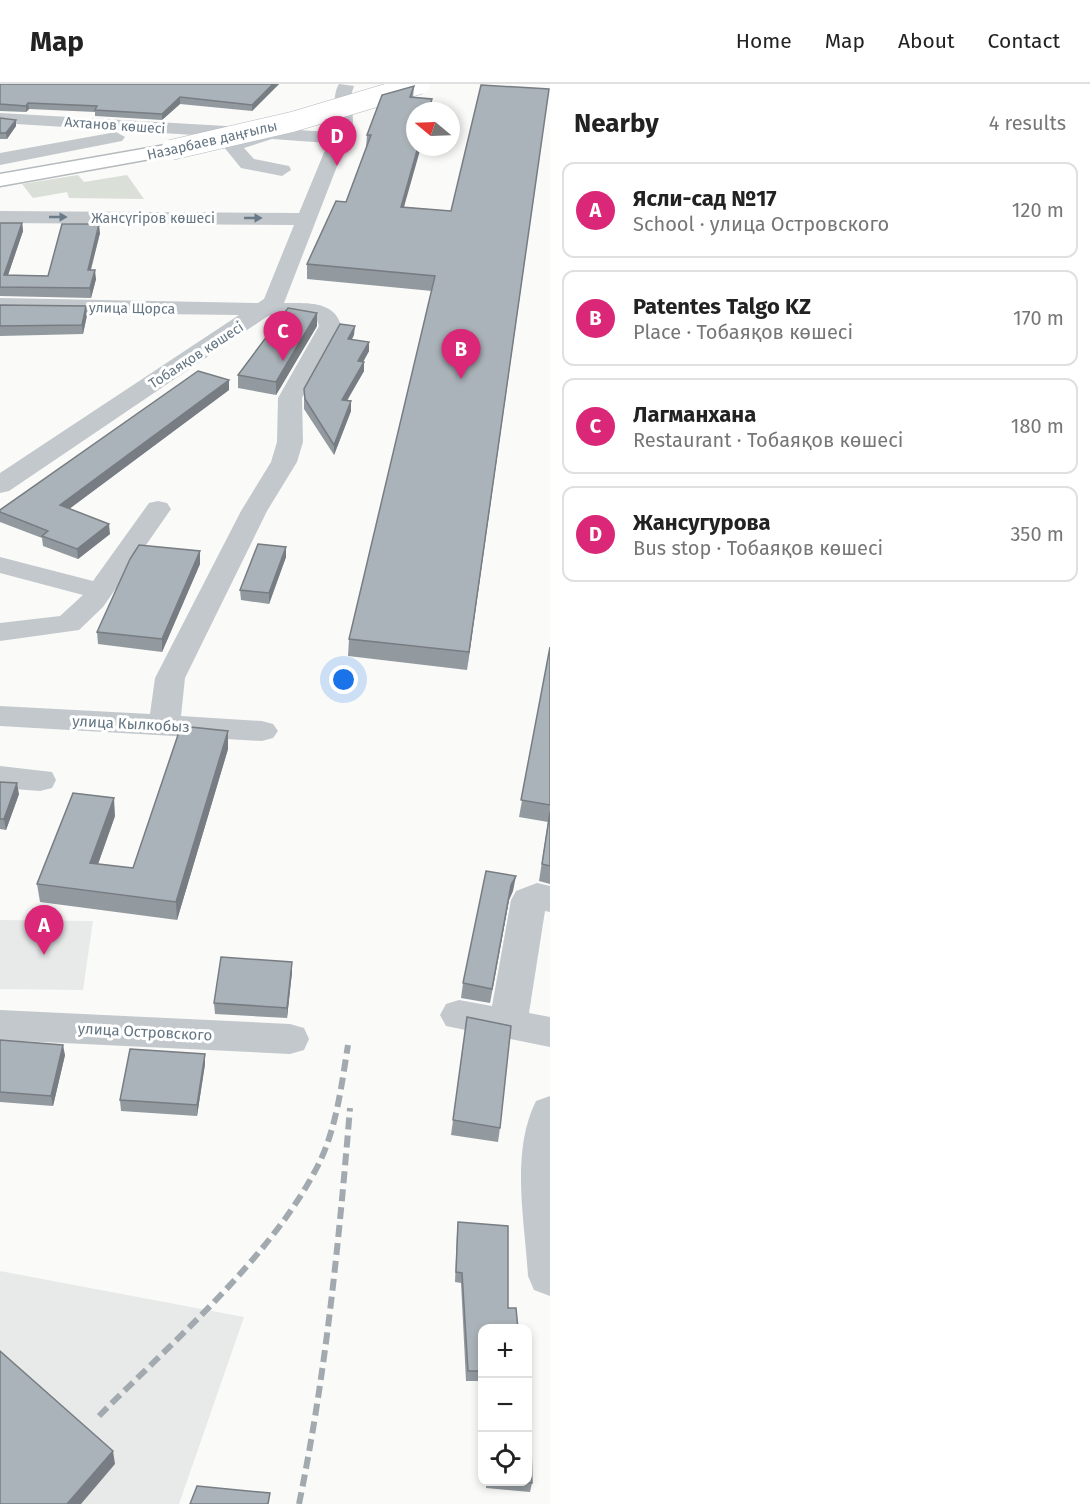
<!DOCTYPE html>
<html lang="en">
<head>
<meta charset="utf-8">
<style>
	body { margin:0; font-family:"Fira Sans",sans-serif; background:#f2f2f2; color:#222 }
	.controls { position:absolute; right:18px; bottom:18px; display:grid; overflow:hidden; border-radius:12px; box-shadow:0 3px 9px #0003 }
	.controls button { width:54px; height:54px; display:grid; place-items:center; padding:0; border:0; border-bottom:2px solid #e0e0e0; background:#fff; color:#222; font:30px sans-serif }
	.compass { position:absolute; left:406px; top:18px; width:54px; height:54px; border-radius:50%; background:#fff; box-shadow:0 3px 9px #0003; rotate:289deg }
	.you { position:absolute; left:344px; top:596px; width:21px; height:21px; margin:-15px; border:4px solid #fff; border-radius:50%; background:#1a73e8; box-shadow:0 0 0 9px #1a73e833 }
	.badge { display:grid; place-items:center; width:39px; height:39px; border-radius:50%; background:#db2777; color:#fff; font-size:20px; font-weight:700 }
	.pin { position:absolute; translate:-50% -50px; filter:drop-shadow(0 2px 3px #0008) }
	.pin::after { content:''; position:absolute; top:32px; width:21px; height:18px; background:inherit; clip-path:polygon(0 0,100% 0,50% 100%) }
	.list { margin:0; padding:0; list-style:none }
	h2 { display:flex; justify-content:space-between; align-items:center; height:78px; margin:0; padding:0 24px; font-size:26px }
	h2 small { font-size:20px; font-weight:400; color:#767676 }
	.list li { display:grid; grid-template-columns:39px 1fr auto; gap:18px; align-items:center; box-sizing:border-box; height:96px; margin:0 12px 12px; padding:0 12px; border:2px solid #e0e0e0; border-radius:12px }
	.list b { display:block; font-size:22px; white-space:nowrap }
	.list p { margin:0; font-size:20px; white-space:nowrap; color:#767676 }
	.list em { font-size:20px; font-style:normal; color:#767676 }
	.icon { flex:none; width:33px; height:33px; fill:none; stroke:currentColor; stroke-width:2; stroke-linecap:round; stroke-linejoin:round }
	.map { position:relative; flex:none; width:550px; height:1420px; overflow:hidden }
	header { display:flex; align-items:center; gap:36px; box-sizing:border-box; height:84px; padding:0 30px; background:#fff; border-bottom:2px solid #e0e0e0 }
	header strong { font-size:28px }
	nav { display:flex; gap:33px; margin-inline-start:auto; font-size:21px }
	main { display:flex }
	aside { flex:1; background:#fff }
	.map>svg:first-child { display:block }
</style>
</head>
<body>
<header>
<strong>Map</strong>
<nav><a>Home</a><a>Map</a><a>About</a><a>Contact</a></nav>
</header>
<main>
<div class="map">
<svg width="550" height="1420" viewBox="0 0 550 1420">
	<rect width="100%" height="100%" fill="#fafaf8"/>
	<g fill="#e8e9e9">
		<path d="M 0,836 L 93,837 L 83,906 L 0,905 Z"/>
		<path d="M 0,1187 L 244,1233 L 179,1420 L 0,1420 Z"/>
	</g>
	<path fill="#dadfd7" d="M 78,91 L 84,98 L 127,91 L 144,115 L 69,114 L 67,108 L 33,114 L 22,100 Z"/>
	<g fill="none" stroke-linecap="round" stroke-linejoin="round">
		<g stroke="#b5babe" stroke-width="3">
			<path id="major" d="M 171,60 L 178,62 L 180,66 L 178,70 L 0,102 L 0,90 Z"/>
		</g>
		<g fill="#c3c8cc" fill-rule="evenodd">
			<path d="M 339,0 L 354,2 L 352,8 L 353,41 L 284,219 C 305,219 335,216 341,242 L 302,314 L 303,358 L 297,378 L 267,427 L 185,594 L 181,632 L 262,637 L 273,640 L 278,647 L 273,654 L 262,657 L 0,642 L 0,622 L 150,630 L 155,594 L 241,427 L 271,378 L 277,358 L 278,314 L 319,242 L 317,236 L 311,233 L 268,232 L 9,407 L 0,409 L 0,389 L 239,231 L 0,228 L 0,214 L 258,219 L 264,215 L 294,141 L 0,139 L 0,127 L 299,129 L 328,59 L 272,55 L 244,64 L 254,75 L 289,82 L 291,86 L 282,92 L 241,84 L 223,62 L 226,58 L 243,54 L 0,39 L 0,29 L 332,48 C 339,32 330,15 339,0 Z"/>
			<path d="M 116,48 L 125,53 L 122,57 L 0,81 L 0,69 Z"/>
			<path d="M 158,417 L 167,419 L 171,425 L 103,523 L 79,546 L 0,557 L 0,539 L 60,532 L 83,511 L 0,489 L 0,473 L 93,497 L 149,419 Z"/>
			<path d="M 0,682 L 52,688 L 56,696 L 52,704 L 40,707 L 0,704 Z"/>
			<path d="M 537,799 L 550,802 L 550,828 L 545,827 L 529,929 L 550,933 L 550,963 L 446,942 L 440,931 L 446,920 L 459,916 L 492,922 L 511,816 L 516,807 Z"/>
			<path d="M 0,926 L 290,940 L 304,944 L 309,955 L 304,966 L 290,970 L 0,956 Z"/>
			<path d="M 550,1012 L 550,1212 L 534,1206 L 528,1192 C 525,1137 510,1069 536,1017 Z"/>
		</g>
		<use href="#major" fill="#fff" fill-rule="evenodd"/>
		<g stroke="#a2aab0" stroke-width="6" stroke-dasharray="12 6" stroke-linecap="butt">
			<path d="M 99,1332 C 170,1260 266,1178 314,1089 C 336,1050 341,1004 348,961"/>
			<path d="M 299,1420 C 326,1289 339,1157 350,1024"/>
		</g>
		<g stroke="#b5babe" stroke-width="21" stroke-linecap="butt">
			<path id="major-bridge" d="M 171,66 L 292,38 L 420,0"/>
		</g>
		<use href="#major-bridge" stroke="#fff" stroke-width="20"/>
	</g>
	<g fill="#929a9f">
		<path d="M 0,0 L 279,0 L 252,27 L 180,20 L 162,36 L 95,32 L 95,28 L 29,25 L 26,28 L 0,27 L 0,28 Z"/>
		<path d="M 414,2 L 404,123 L 451,127 L 549,5 L 467,586 L 348,572 L 349,555 L 432,207 L 307,195 L 307,180 L 346,118 L 366,64 L 367,51 Z"/>
		<path d="M 0,34 L 16,42 L 7,55 L 0,55 Z"/>
		<path d="M 0,139 L 22,139 L 23,147 L 8,191 L 48,192 L 100,149 L 91,186 L 96,195 L 91,214 L 0,212 Z"/>
		<path d="M 0,221 L 86,222 L 87,231 L 83,250 L 0,252 Z"/>
		<path d="M 317,242 L 276,311 L 238,304 L 238,291 Z"/>
		<path d="M 354,251 L 352,255 L 369,267 L 363,278 L 364,278 L 364,287 L 347,317 L 351,317 L 351,327 L 334,371 L 304,325 L 304,305 Z"/>
		<path d="M 229,306 L 69,425 L 110,450 L 78,475 L 43,462 L 42,454 L 0,438 L 0,426 Z"/>
		<path d="M 286,463 L 286,473 L 269,520 L 241,516 L 240,506 Z"/>
		<path d="M 200,467 L 200,480 L 162,568 L 98,560 L 97,548 Z"/>
		<path d="M 550,563 L 550,800 L 539,797 L 548,738 L 519,733 Z"/>
		<path d="M 228,665 L 177,836 L 40,818 L 37,800 L 115,732 L 98,780 L 133,784 Z"/>
		<path d="M 0,698 L 19,710 L 6,746 L 0,745 Z"/>
		<path d="M 513,807 L 509,816 L 490,919 L 461,914 L 463,899 Z"/>
		<path d="M 292,888 L 287,934 L 215,930 L 214,919 Z"/>
		<path d="M 467,933 L 500,1044 L 498,1058 L 451,1051 Z"/>
		<path d="M 0,956 L 65,971 L 53,1022 L 0,1018 Z"/>
		<path d="M 205,980 L 197,1032 L 121,1027 L 120,1016 Z"/>
		<path d="M 458,1138 L 508,1224 L 483,1245 L 483,1297 L 466,1297 L 461,1199 L 455,1198 L 457,1148 Z"/>
		<path d="M 486,1398 L 528,1398 L 532,1399 L 530,1408 L 486,1404 Z"/>
	</g>
	<g fill="#777d82">
		<path d="M 273,0 L 279,0 L 252,27 L 252,21 Z"/>
		<path d="M 180,13 L 180,20 L 162,36 L 162,30 Z"/>
		<path d="M 432,15 L 431,27 L 428,27 Z"/>
		<path d="M 547,18 L 467,586 L 469,568 Z"/>
		<path d="M 28,19 L 29,25 L 26,28 L 26,22 Z"/>
		<path d="M 16,36 L 16,42 L 7,55 L 6,49 Z"/>
		<path d="M 418,63 L 421,63 L 400,137 L 401,123 Z"/>
		<path d="M 22,139 L 23,147 L 5,200 L 4,191 Z"/>
		<path d="M 99,140 L 100,149 L 88,195 L 88,186 Z"/>
		<path d="M 95,186 L 96,195 L 91,214 L 90,204 Z"/>
		<path d="M 86,222 L 87,231 L 83,250 L 82,241 Z"/>
		<path d="M 317,229 L 317,242 L 276,311 L 276,298 Z"/>
		<path d="M 355,242 L 354,251 L 347,264 L 348,255 Z"/>
		<path d="M 369,258 L 369,267 L 358,287 L 358,277 Z"/>
		<path d="M 364,278 L 364,287 L 341,326 L 342,316 Z"/>
		<path d="M 229,296 L 229,306 L 61,431 L 60,421 Z"/>
		<path d="M 351,317 L 351,327 L 334,371 L 334,361 Z"/>
		<path d="M 109,440 L 110,450 L 78,475 L 77,465 Z"/>
		<path d="M 286,463 L 286,473 L 269,520 L 269,509 Z"/>
		<path d="M 200,467 L 200,480 L 162,568 L 162,555 Z"/>
		<path d="M 228,647 L 228,665 L 177,836 L 176,818 Z"/>
		<path d="M 17,699 L 19,710 L 6,746 L 4,735 Z"/>
		<path d="M 114,714 L 115,732 L 92,797 L 90,779 Z"/>
		<path d="M 516,792 L 513,807 L 509,816 L 490,919 L 511,801 Z"/>
		<path d="M 292,878 L 292,888 L 287,934 L 287,924 Z"/>
		<path d="M 63,961 L 65,971 L 53,1022 L 51,1012 Z"/>
		<path d="M 205,970 L 205,980 L 197,1032 L 197,1021 Z"/>
		<path d="M 113,1367 L 115,1380 L 81,1420 L 67,1420 Z"/>
	</g>
	<g fill="#aab3b9" stroke="#777d82" stroke-width="1.5">
		<path d="M 0,0 L 273,0 L 252,21 L 180,13 L 162,30 L 95,26 L 97,22 L 28,19 L 26,22 L 0,20 Z"/>
		<path d="M 481,1 L 549,5 L 469,568 L 349,555 L 435,192 L 307,180 L 336,117 L 346,118 L 371,51 L 367,51 L 382,11 L 414,2 L 410,13 L 432,15 L 428,27 L 415,27 L 415,63 L 418,63 L 401,123 L 451,127 Z"/>
		<path d="M 0,34 L 16,36 L 6,49 L 0,49 Z"/>
		<path d="M 0,139 L 22,139 L 4,191 L 48,192 L 62,140 L 99,140 L 88,186 L 95,186 L 90,204 L 0,203 Z"/>
		<path d="M 0,221 L 86,222 L 82,241 L 0,242 Z"/>
		<path d="M 288,224 L 317,229 L 276,298 L 238,291 Z"/>
		<path d="M 340,240 L 355,242 L 348,255 L 369,258 L 358,277 L 364,278 L 342,316 L 351,317 L 334,361 L 305,315 L 304,305 Z"/>
		<path d="M 198,287 L 229,296 L 60,421 L 109,440 L 77,465 L 42,452 L 48,447 L 0,428 L 0,426 Z"/>
		<path d="M 258,460 L 286,463 L 269,509 L 240,506 Z"/>
		<path d="M 139,461 L 200,467 L 162,555 L 97,548 L 130,475 Z"/>
		<path d="M 550,563 L 550,721 L 521,716 Z"/>
		<path d="M 181,642 L 228,647 L 176,818 L 37,800 L 73,709 L 114,714 L 90,779 L 133,784 Z"/>
		<path d="M 0,698 L 17,699 L 4,735 L 0,735 Z"/>
		<path d="M 550,728 L 550,782 L 542,780 Z"/>
		<path d="M 486,787 L 516,792 L 511,801 L 492,905 L 463,899 Z"/>
		<path d="M 221,873 L 292,878 L 287,924 L 214,919 Z"/>
		<path d="M 467,933 L 511,942 L 500,1044 L 453,1036 Z"/>
		<path d="M 0,956 L 63,961 L 51,1012 L 0,1008 Z"/>
		<path d="M 130,965 L 205,970 L 197,1021 L 120,1016 Z"/>
		<path d="M 458,1138 L 508,1142 L 508,1224 L 516,1224 L 518,1245 L 483,1245 L 483,1287 L 468,1287 L 462,1189 L 456,1188 Z"/>
		<path d="M 0,1267 L 113,1367 L 67,1420 L 0,1420 Z"/>
		<path d="M 528,1327 L 530,1327 L 532,1399 L 519,1398 L 528,1398 Z"/>
		<path d="M 197,1402 L 270,1409 L 268,1420 L 190,1420 Z"/>
	</g>
	<defs><path id="oneway-solid" d="M-6-.8H1V-3.2L6.5 0L1 3.2V.8H-6Z" transform="scale(1.5)"/></defs>
	<g fill="#6a7a87">
		<use href="#oneway-solid" transform="translate(58 133)"/>
		<use href="#oneway-solid" transform="translate(253 134)"/>
	</g>
	<g text-anchor="middle" stroke-width="6" stroke-linejoin="round" paint-order="stroke">
		<g font-size="14" fill="#657683" stroke="#fff">
			<text transform="translate(115 41) rotate(4)" y="5">Ахтанов көшесі</text>
			<text transform="translate(212 56) rotate(-13)" y="5">Назарбаев даңғылы</text>
			<text x="153" y="139">Жансүгіров көшесі</text>
			<text transform="translate(132 224) rotate(1)" y="5">улица Щорса</text>
			<text transform="translate(196 271) rotate(-33)" y="5">Тобаяқов көшесі</text>
		</g>
		<g font-size="15" fill="#657683" stroke="#fff">
			<text transform="translate(131 640) rotate(3)" y="5">улица Кылкобыз</text>
			<text transform="translate(145 948) rotate(3)" y="5">улица Островского</text>
		</g>
	</g>
</svg>
<div class="controls">
<button>+</button>
<button>−</button>
<button><svg class="icon" aria-label="locate" viewBox="0 0 24 24"><circle cx="12" cy="12" r="6"/><path d="M12 2v4M12 18v4M2 12h4M18 12h4"/></svg></button>
</div>
<svg class="compass" viewBox="-18 -18 36 36"><path d="M0-13l5 13h-10z" fill="#e53935"/><path d="M0 13l5-13h-10z" fill="#767676"/></svg>
<div class="you"></div>
<div class="pin badge" style="left:44px;top:871px">A</div>
<div class="pin badge" style="left:461px;top:295px">B</div>
<div class="pin badge" style="left:283px;top:277px">C</div>
<div class="pin badge" style="left:337px;top:82px">D</div>
</div>
<aside>
<h2>Nearby<small>4 results</small></h2>
<ul class="list">
<li><span class="badge">A</span><div><b>Ясли-сад №17</b><p>School · улица Островского</p></div><em>120 m</em></li>
<li><span class="badge">B</span><div><b>Patentes Talgo KZ</b><p>Place · Тобаяқов көшесі</p></div><em>170 m</em></li>
<li><span class="badge">C</span><div><b>Лагманхана</b><p>Restaurant · Тобаяқов көшесі</p></div><em>180 m</em></li>
<li><span class="badge">D</span><div><b>Жансугурова</b><p>Bus stop · Тобаяқов көшесі</p></div><em>350 m</em></li>
</ul>
</aside>
</main>
</body>
</html>
